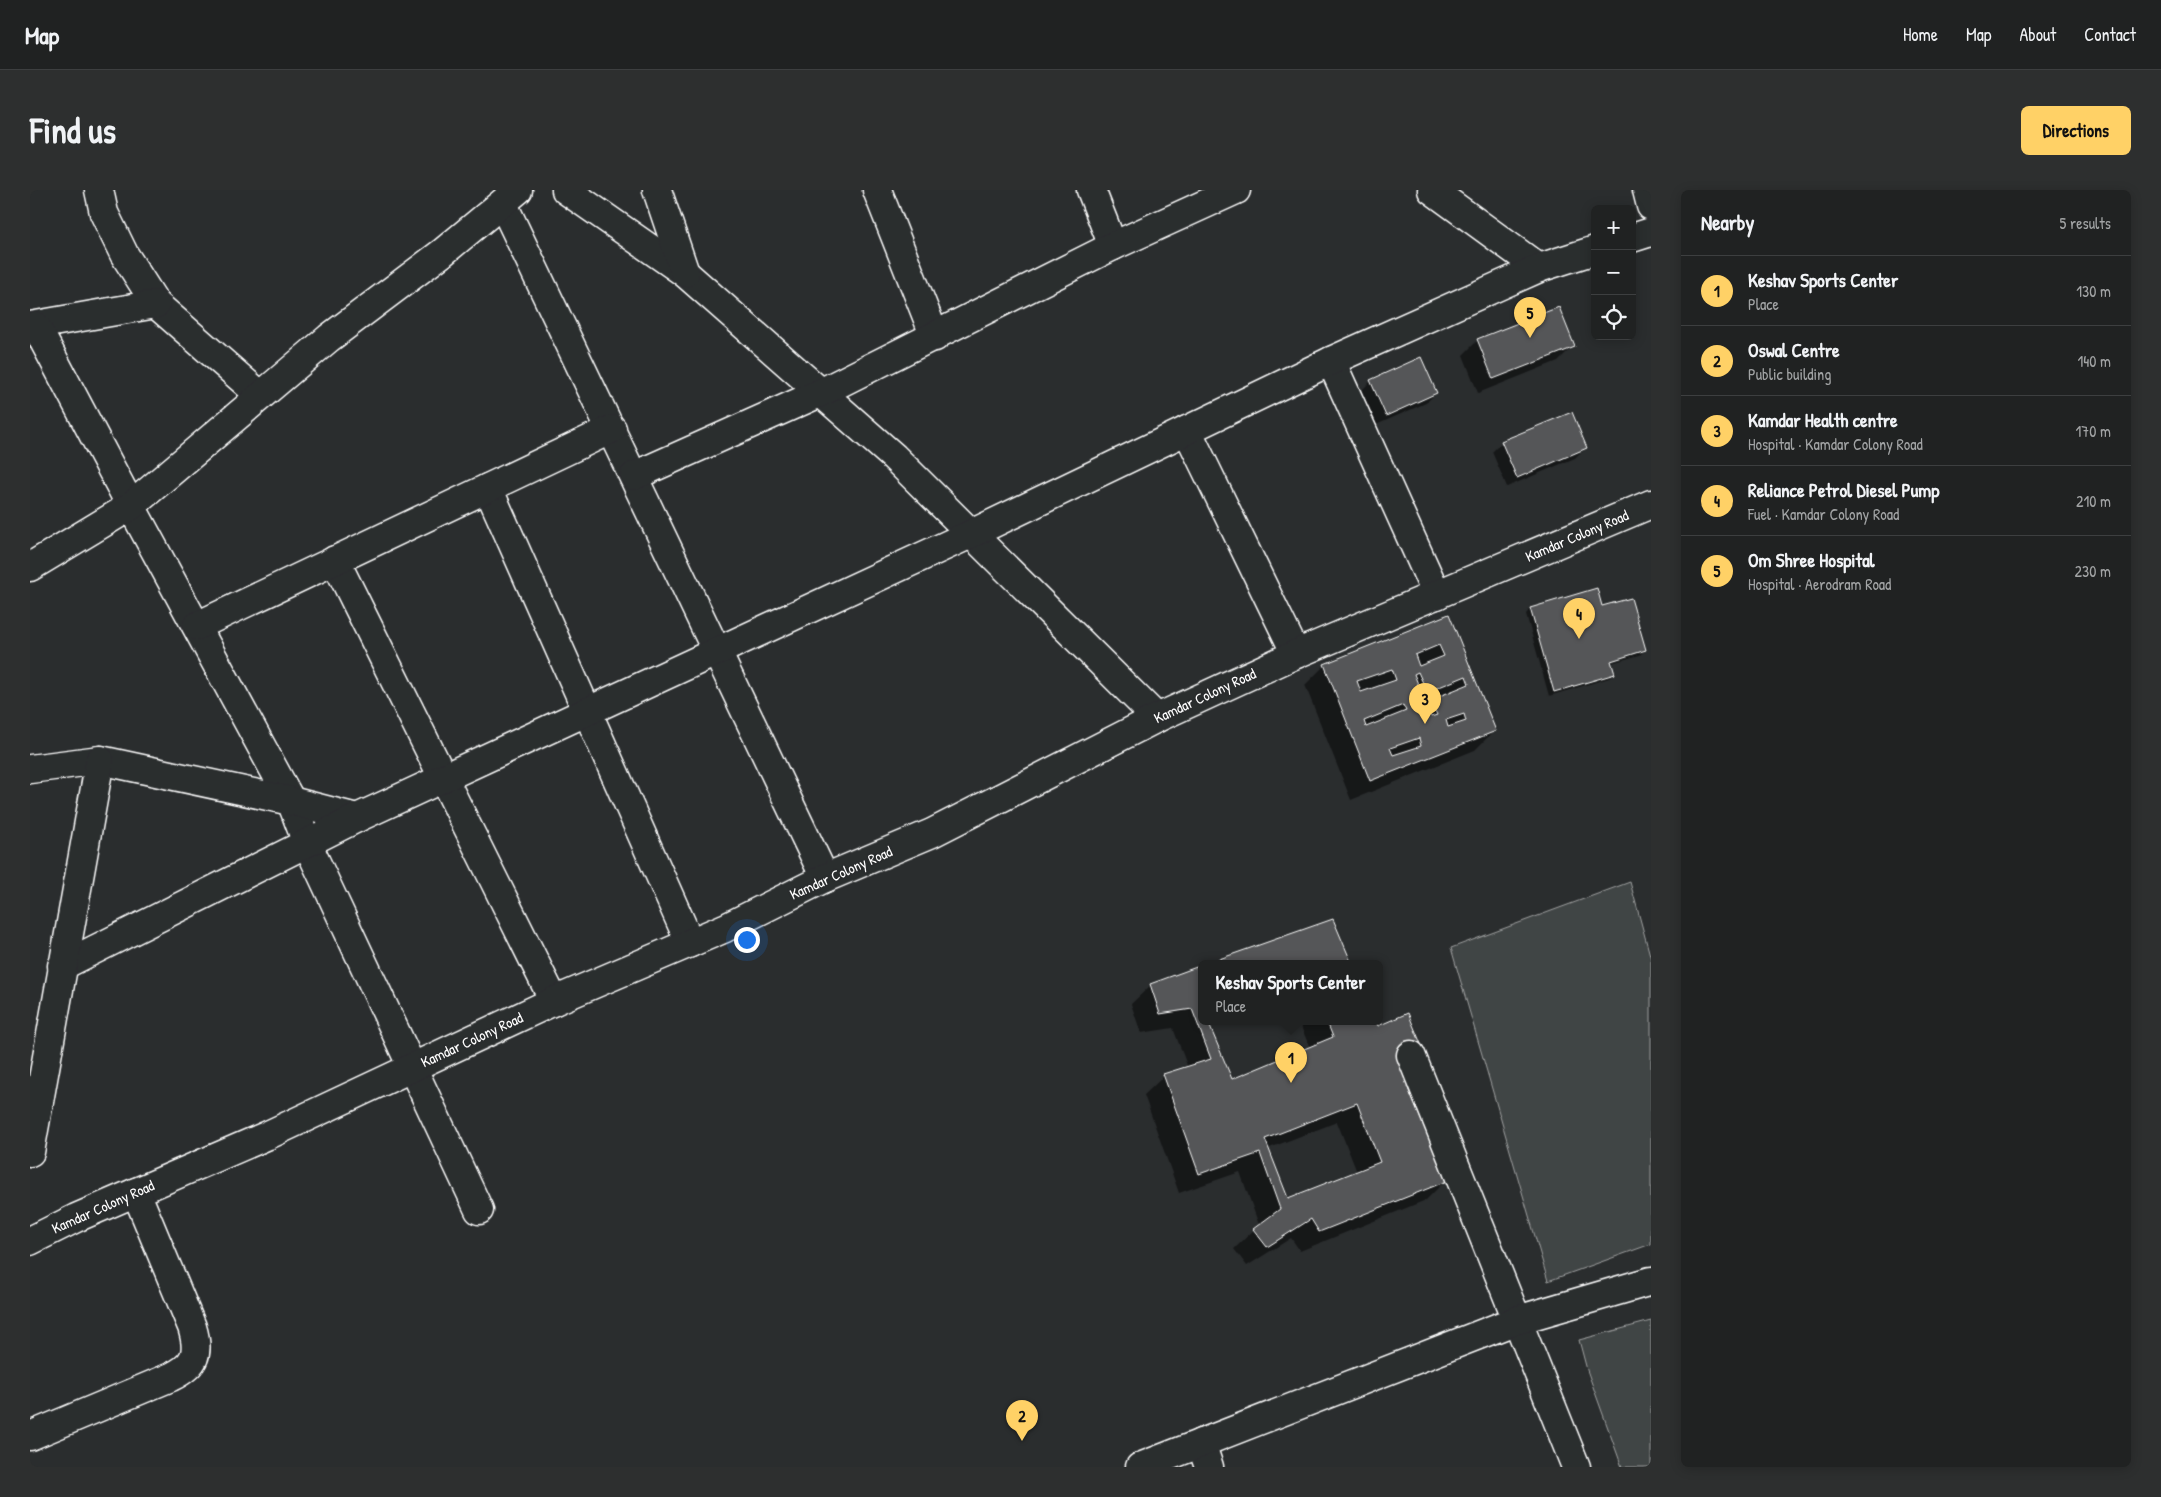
<!DOCTYPE html>
<html lang="en">
<head>
<meta charset="utf-8">
<style>
	body { margin:0; font-family:"Patrick Hand",sans-serif; background:#2d2f2f; color:#f1f3f6 }
	.controls { position:absolute; right:15px; top:15px; display:grid; overflow:hidden; border-radius:8px; box-shadow:0 2px 12px #0003 }
	.controls button { width:45px; height:45px; display:grid; place-items:center; padding:0; border:0; border-bottom:1px solid #3d3f40; background:#202222; color:#f1f3f6; font:25px sans-serif }
	.you { position:absolute; left:716px; top:749px; width:18px; height:18px; margin:-12px; border:4px solid #fff; border-radius:50%; background:#1a73e8; box-shadow:0 0 0 8px #1a73e833 }
	.badge { display:grid; place-items:center; width:32px; height:32px; border-radius:50%; background:#ffd166; color:#111; font-size:16px; font-weight:700 }
	.pin { position:absolute; translate:-50% -41px; filter:drop-shadow(0 1px 2px #0008) }
	.pin::after { content:''; position:absolute; top:26px; width:18px; height:15px; background:inherit; clip-path:polygon(0 0,100% 0,50% 100%) }
	.popup { position:absolute; left:1168px; top:770px; width:185px; height:65px; box-sizing:border-box; display:grid; place-content:center; border-radius:8px; background:#202222; filter:drop-shadow(0 1px 4px #0005); font-size:16px; white-space:nowrap; color:#a2a4a5 }
	.popup b { font-size:19px; color:#f1f3f6 }
	.popup::after { content:''; position:absolute; left:50%; top:100%; margin-left:-10px; border:10px solid transparent; border-top-color:#202222 }
	.list { margin:0; padding:0; list-style:none }
	h2 { display:flex; justify-content:space-between; align-items:center; height:65px; margin:0; padding:0 20px; font-size:21px }
	h2 small { font-size:16px; font-weight:400; color:#a2a4a5 }
	.list li { display:grid; grid-template-columns:32px 1fr auto; gap:15px; align-items:center; box-sizing:border-box; height:70px; padding:0 20px; border-top:1px solid #3d3f40 }
	.list b { display:block; font-size:19px; white-space:nowrap }
	.list p { margin:0; font-size:16px; white-space:nowrap; color:#a2a4a5 }
	.list em { font-size:16px; font-style:normal; color:#a2a4a5 }
	.icon { flex:none; width:28px; height:28px; fill:none; stroke:currentColor; stroke-width:2; stroke-linecap:round; stroke-linejoin:round }
	.map { position:relative; flex:none; width:1621px; height:1277px; overflow:hidden; border-radius:8px }
	header { display:flex; align-items:center; gap:30px; box-sizing:border-box; height:70px; padding:0 25px; background:#202222; border-bottom:1px solid #3d3f40 }
	header strong { font-size:24px }
	nav { display:flex; gap:28px; margin-inline-start:auto; font-size:18px }
	.intro { display:flex; align-items:center; justify-content:space-between; box-sizing:border-box; height:120px; padding:0 30px }
	h1 { margin:0; font-size:35px }
	.button { padding:12px 22px; border-radius:8px; background:#ffd166; color:#111; font-size:18px; font-weight:700 }
	main { display:flex; gap:30px; padding:0 30px }
	aside { flex:1; background:#202222; border-radius:8px; box-shadow:0 2px 12px #0003 }
	.map>svg:first-child { display:block }
</style>
</head>
<body>
<header>
<strong>Map</strong>
<nav><a>Home</a><a>Map</a><a>About</a><a>Contact</a></nav>
</header>
<div class="intro"><h1>Find us</h1><a class="button">Directions</a></div>
<main>
<div class="map">
<svg width="1621" height="1277" viewBox="0 0 1621 1277">
	<rect width="100%" height="100%" fill="#2a2d2e"/>
	<filter id="ink" filterUnits="userSpaceOnUse"><feTurbulence type="fractalNoise" baseFrequency=".02" numOctaves="2"/><feDisplacementMap in="SourceGraphic" scale="10" xChannelSelector="R" yChannelSelector="G"/><feConvolveMatrix kernelMatrix="1 2 1 2 8 2 1 2 1" color-interpolation-filters="sRGB"/></filter>
	<g filter="url(#ink)">
		<g fill="#414445" stroke="#a0a2a2">
			<path d="M 1600,692 L 1621,769 L 1621,1054 L 1518,1091 L 1421,758 Z"/>
			<path d="M 1621,1131 L 1621,1277 L 1592,1277 L 1557,1180 L 1549,1150 Z"/>
		</g>
		<g fill="#0007" fill-rule="evenodd">
			<path d="M 1448,150 L 1543,156 L 1528,171 L 1448,203 L 1433,165 Z"/>
			<path d="M 1341,191 L 1406,203 L 1396,213 L 1346,235 L 1331,201 Z"/>
			<path d="M 1472,252 L 1555,258 L 1545,268 L 1477,297 L 1462,262 Z"/>
			<path d="M 1566,400 L 1572,418 L 1615,460 L 1610,465 L 1581,473 L 1584,484 L 1579,488 L 1519,506 L 1496,424 L 1500,419 Z"/>
			<path d="M 1418,425 L 1465,540 L 1445,560 L 1321,610 L 1275,495 L 1294,476 Z"/>
			<path d="M 1302,730 L 1320,774 L 1178,774 Z"/>
			<path d="M 1172,776 L 1172,832 L 1177,832 L 1201,891 L 1280,858 L 1269,832 L 1345,832 L 1347,838 L 1377,825 L 1383,904 L 1380,906 L 1416,990 L 1396,1010 L 1270,1061 L 1261,1048 L 1217,1076 L 1204,1059 L 1229,1035 L 1210,982 L 1149,1003 L 1114,905 L 1134,886 L 1158,878 L 1143,838 L 1111,843 L 1101,814 L 1121,795 ZM 1307,932 L 1327,982 L 1257,1009 L 1237,959 Z"/>
		</g>
		<g fill="#555758" stroke="#fff" fill-rule="evenodd">
			<path d="M 1529,117 L 1545,157 L 1463,189 L 1447,149 Z"/>
			<path d="M 1391,167 L 1407,203 L 1356,226 L 1340,190 Z"/>
			<path d="M 1542,222 L 1557,258 L 1487,288 L 1471,251 Z"/>
			<path d="M 1567,398 L 1572,416 L 1601,408 L 1616,460 L 1581,471 L 1585,484 L 1524,502 L 1500,418 Z"/>
			<path d="M 1419,424 L 1466,541 L 1340,591 L 1294,474 ZM 1409,455 L 1414,466 L 1389,476 L 1385,465 ZM 1362,479 L 1366,490 L 1331,502 L 1327,491 ZM 1388,482 L 1397,502 L 1436,486 L 1439,494 L 1400,510 L 1407,525 L 1401,527 L 1384,484 ZM 1373,515 L 1376,521 L 1336,537 L 1334,531 ZM 1434,524 L 1436,531 L 1418,537 L 1416,530 ZM 1389,548 L 1391,556 L 1363,565 L 1360,558 Z"/>
			<path d="M 1303,729 L 1322,774 L 1175,774 Z"/>
			<path d="M 1172,775 L 1172,832 L 1178,832 L 1202,889 L 1303,847 L 1297,832 L 1346,832 L 1348,836 L 1378,823 L 1404,885 L 1377,896 L 1417,991 L 1289,1042 L 1281,1029 L 1237,1057 L 1223,1039 L 1250,1019 L 1230,963 L 1169,984 L 1133,884 L 1181,869 L 1162,819 L 1130,824 L 1120,794 ZM 1327,913 L 1350,972 L 1258,1008 L 1235,949 Z"/>
		</g>
		<g fill="none" stroke-linecap="round" stroke-linejoin="round">
			<g stroke="#fff" stroke-width="31">
				<g id="minor">
					<path d="M 69,0 L 74,23 L 94,64 L 126,114 L 230,205"/>
					<path d="M 536,0 L 655,83 L 864,267 L 1127,528"/>
					<path d="M 627,0 L 655,83"/>
					<path d="M 847,0 L 905,147"/>
					<path d="M 1061,0 L 1083,56"/>
					<path d="M 1402,0 L 1509,78"/>
					<path d="M 473,14 L 795,688"/>
					<path d="M 1602,48 L 1621,42"/>
					<path d="M 0,136 L 126,114"/>
					<path d="M 6,136 L 101,316 L 261,611 L 277,653 L 449,1020"/>
					<path d="M 1301,171 L 1407,405"/>
					<path d="M 1157,240 L 1266,464"/>
					<path d="M 604,286 L 792,202 L 1083,56 L 1206,0"/>
					<path d="M 458,298 L 660,753"/>
					<path d="M 305,370 L 524,811"/>
					<path d="M 0,377 L 101,316 L 299,148 L 412,63 L 488,0"/>
					<path d="M 167,436 L 582,239"/>
					<path d="M 0,579 L 70,570 L 261,611 L 327,628"/>
					<path d="M 32,776 L 327,628 L 943,343 L 1301,171 L 1509,78 L 1565,60"/>
					<path d="M 1381,865 L 1546,1277"/>
					<path d="M 0,962 L 70,570"/>
					<path d="M 0,1051 L 46,1028 L 236,946 L 524,811 L 695,738 L 795,688 L 902,643 L 1127,528 L 1266,464 L 1621,314"/>
					<path d="M 0,1246 L 141,1187 C 166,1175 170,1163 162,1137 L 106,1002"/>
					<path d="M 1171,1253 L 1179,1277"/>
					<path d="M 1110,1277 L 1487,1130 L 1621,1091"/>
				</g>
			</g>
			<g stroke="#fff" stroke-width="31">
				<path id="major" d="M 1617,0 L 1621,16"/>
			</g>
			<use href="#minor" stroke="#2a2d2e" stroke-width="28"/>
			<use href="#major" stroke="#2a2d2e" stroke-width="28"/>
		</g>
	</g>
	<g text-anchor="middle" stroke-width="4" stroke-linejoin="round" paint-order="stroke">
		<g font-size="15" fill="#fff" stroke="#2a2d2e">
			<text transform="translate(1547 346) rotate(-23)" y="5">Kamdar Colony Road</text>
			<text transform="translate(1175 506) rotate(-25)" y="5">Kamdar Colony Road</text>
			<text transform="translate(811 683) rotate(-24)" y="5">Kamdar Colony Road</text>
			<text transform="translate(442 850) rotate(-25)" y="5">Kamdar Colony Road</text>
			<text transform="translate(73 1017) rotate(-24)" y="5">Kamdar Colony Road</text>
		</g>
	</g>
</svg>
<div class="controls">
<button>+</button>
<button>−</button>
<button><svg class="icon" aria-label="locate" viewBox="0 0 24 24"><circle cx="12" cy="12" r="6"/><path d="M12 2v4M12 18v4M2 12h4M18 12h4"/></svg></button>
</div>
<div class="you"></div>
<div class="pin badge" style="left:1261px;top:893px">1</div>
<div class="popup"><b>Keshav Sports Center</b>Place</div>
<div class="pin badge" style="left:992px;top:1251px">2</div>
<div class="pin badge" style="left:1395px;top:534px">3</div>
<div class="pin badge" style="left:1549px;top:449px">4</div>
<div class="pin badge" style="left:1500px;top:148px">5</div>
</div>
<aside>
<h2>Nearby<small>5 results</small></h2>
<ul class="list">
<li><span class="badge">1</span><div><b>Keshav Sports Center</b><p>Place</p></div><em>130 m</em></li>
<li><span class="badge">2</span><div><b>Oswal Centre</b><p>Public building</p></div><em>140 m</em></li>
<li><span class="badge">3</span><div><b>Kamdar Health centre</b><p>Hospital · Kamdar Colony Road</p></div><em>170 m</em></li>
<li><span class="badge">4</span><div><b>Reliance Petrol Diesel Pump</b><p>Fuel · Kamdar Colony Road</p></div><em>210 m</em></li>
<li><span class="badge">5</span><div><b>Om Shree Hospital</b><p>Hospital · Aerodram Road</p></div><em>230 m</em></li>
</ul>
</aside>
</main>
</body>
</html>
